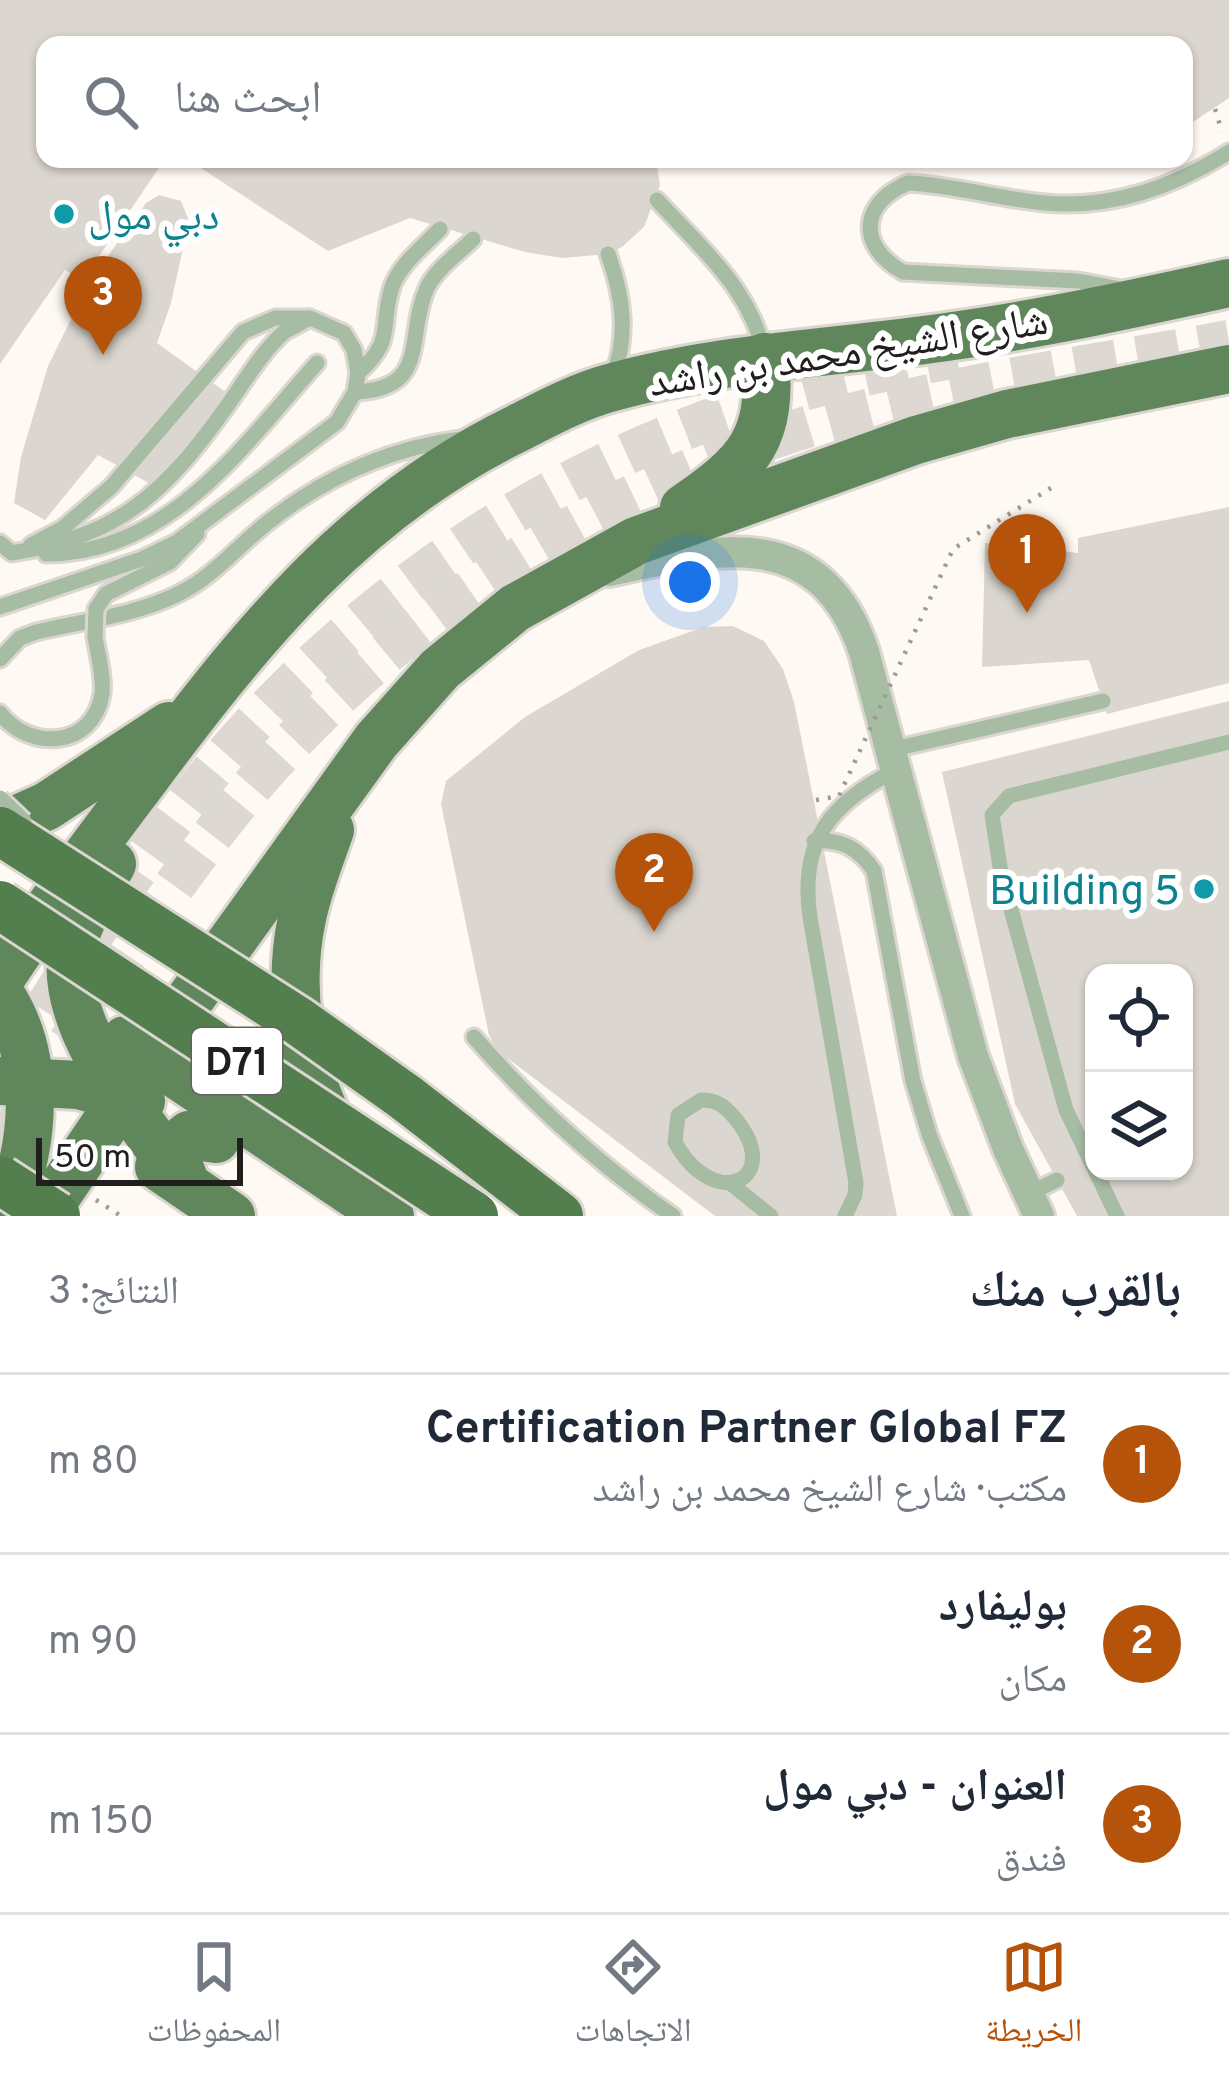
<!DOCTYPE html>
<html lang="ar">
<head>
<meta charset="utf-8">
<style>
	body { margin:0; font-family:Overpass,"Noto Naskh Arabic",sans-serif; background:#f6f6f7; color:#1f2937; direction:rtl }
	.controls { position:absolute; right:36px; bottom:36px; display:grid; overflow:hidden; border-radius:24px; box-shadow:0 3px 9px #0004 }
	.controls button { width:108px; height:108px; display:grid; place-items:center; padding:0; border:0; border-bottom:3px solid #e0e1e3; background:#fff; color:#1f2937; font:60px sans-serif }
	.scale { position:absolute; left:36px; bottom:30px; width:207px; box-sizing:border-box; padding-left:12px; border:6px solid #211f1d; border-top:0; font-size:33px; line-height:42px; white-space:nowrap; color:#211f1d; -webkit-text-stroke:9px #fff; paint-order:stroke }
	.you { position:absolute; left:690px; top:582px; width:42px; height:42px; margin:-30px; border:9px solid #fff; border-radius:50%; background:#1a73e8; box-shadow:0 0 0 18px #1a73e833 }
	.badge { display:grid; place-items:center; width:78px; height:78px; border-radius:50%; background:#b45309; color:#fff; font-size:39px; font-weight:700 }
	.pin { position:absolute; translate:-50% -99px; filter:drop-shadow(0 3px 6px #0008) }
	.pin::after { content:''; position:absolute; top:63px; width:42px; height:36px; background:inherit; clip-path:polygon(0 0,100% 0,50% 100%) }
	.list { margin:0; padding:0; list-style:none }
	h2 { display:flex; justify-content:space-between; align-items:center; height:156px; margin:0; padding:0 48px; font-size:51px }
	h2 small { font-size:39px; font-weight:400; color:#747a83 }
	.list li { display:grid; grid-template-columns:78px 1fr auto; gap:36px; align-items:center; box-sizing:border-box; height:180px; padding:0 48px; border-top:3px solid #e0e1e3 }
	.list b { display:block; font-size:45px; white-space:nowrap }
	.list p { margin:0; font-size:39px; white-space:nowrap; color:#747a83 }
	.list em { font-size:39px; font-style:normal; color:#747a83 }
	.icon { flex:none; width:66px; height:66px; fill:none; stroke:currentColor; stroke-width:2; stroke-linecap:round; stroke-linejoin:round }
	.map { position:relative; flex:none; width:1229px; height:1216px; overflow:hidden; direction:ltr }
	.search { position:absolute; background:#fff; box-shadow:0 3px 9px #0004; left:36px; right:36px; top:36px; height:132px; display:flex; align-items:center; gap:30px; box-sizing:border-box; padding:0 42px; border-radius:24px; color:#747a83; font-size:45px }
	.sheet { height:696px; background:#fff }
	nav { display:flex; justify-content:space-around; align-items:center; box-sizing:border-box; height:168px; border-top:3px solid #e0e1e3; background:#fff; font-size:33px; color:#747a83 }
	nav a { display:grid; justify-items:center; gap:6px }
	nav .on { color:#b45309 }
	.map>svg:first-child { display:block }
</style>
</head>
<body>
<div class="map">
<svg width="1229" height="1216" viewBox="0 0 1229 1216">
	<rect width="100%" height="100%" fill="#fef9f2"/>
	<g fill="#dbd6cf" fill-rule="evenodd">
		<path d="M 0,0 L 1229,0 L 1229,98 L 1184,128 L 1184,45 L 45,45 L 45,159 L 165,159 L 82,281 L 65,270 L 0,364 Z"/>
		<path d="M 187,159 L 656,159 L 660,185 L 644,227 L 622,247 L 608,254 L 562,258 L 525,252 L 410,218 L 328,251 Z"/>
		<path d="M 159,195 L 181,201 L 189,221 L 171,303 L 157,343 L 231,396 L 156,487 L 98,455 L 45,520 L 14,503 L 21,457 L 48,366 L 90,281 L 146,203 Z"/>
		<path d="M 1229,507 L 1229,683 L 1107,714 L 1089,660 L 982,667 L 985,543 L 1078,553 L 1078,538 Z"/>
		<path d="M 733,626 L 764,641 L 783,669 L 794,702 L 897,1216 L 715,1216 L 498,1051 L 489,1035 L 441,804 L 446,781 L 525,717 L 639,650 L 704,627 Z"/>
		<path d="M 1229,701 L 1229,1216 L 1077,1216 L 1015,1104 L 942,772 ZM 1094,973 L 1184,973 L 1184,1171 L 1094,1171 Z"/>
	</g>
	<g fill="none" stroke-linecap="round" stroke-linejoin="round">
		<g stroke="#ddd8d2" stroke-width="42" stroke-dasharray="42 21" stroke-linecap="butt">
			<path d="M 9,1063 C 69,973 126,878 194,793 C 339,610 538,472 762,402 C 825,382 891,369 957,357"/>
			<path d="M 0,1148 C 85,1021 164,885 266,770 C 417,600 620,479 837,418 C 965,382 1099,365 1229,341"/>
		</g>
		<g stroke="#dbd6d0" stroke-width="21">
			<g id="service">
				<path d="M 657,200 C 700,247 751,289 764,354"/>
				<path d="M 608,254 C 623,296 629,336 612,379"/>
				<path d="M 1121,289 L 1078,281 L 903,272 C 857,246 860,203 908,183 C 954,185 999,199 1045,203 C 1113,209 1173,187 1229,152"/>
				<path d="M 358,373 C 396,339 379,328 392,287 C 400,264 424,246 440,229"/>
				<path d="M 355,392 C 431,389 405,336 427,288 C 436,269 458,254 473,239"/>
				<path d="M 0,543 L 12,553 C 120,536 165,493 227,406 C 245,381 261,353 284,332 L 310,318 L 344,333 L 354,350 L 358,373 L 355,392 L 337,422 L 177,542 L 142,559 L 0,607"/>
				<path d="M 31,545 L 63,528 L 112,486 L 243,332 L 275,318 L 309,318"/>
				<path d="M 46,554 C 169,554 242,447 317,363"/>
				<path d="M 106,594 L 170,562 L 197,534"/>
				<path d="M 0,659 L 20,638 L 36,632 C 83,621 137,615 180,593 C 214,576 238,546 267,523 C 324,478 389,448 461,439"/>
				<path d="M 0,713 C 29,751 93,749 102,694 C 104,676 98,655 95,637"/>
				<path d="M 890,750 L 1103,701"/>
				<path d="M 814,841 C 841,839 859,848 874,871 L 913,1081 L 930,1137 L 962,1216"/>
				<path d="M 474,1037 C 534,1106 598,1164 673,1216"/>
				<path d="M 701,1100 C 716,1100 724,1105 734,1117 C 787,1180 714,1214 675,1142 L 678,1115 Z"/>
				<path d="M 730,1183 L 771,1216"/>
				<path d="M 1028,1194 L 1057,1180"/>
				<path d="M 845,1216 L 855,1195 L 856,1183 L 810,917 C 799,842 830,803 896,770"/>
				<path d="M 1117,1216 L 1066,1110 L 1001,873 L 992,815 L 1009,796 L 1229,742"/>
			</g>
		</g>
		<g stroke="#dbd6d0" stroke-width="36">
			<path id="minor" d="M 609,571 C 715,548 821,522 864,652 L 973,1056 L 1008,1149 L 1039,1216"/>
		</g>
		<g stroke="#dbd6d0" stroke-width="54">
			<g id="primary">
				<path d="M 684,508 C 750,463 773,438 765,357"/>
				<path d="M 0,827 L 47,806 L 169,726"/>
				<path d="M 330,830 C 320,859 308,888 302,918 C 279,1027 320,1133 390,1216"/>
				<path d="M 112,864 C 96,893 75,923 71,957 C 63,1034 145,1126 186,1185"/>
				<path d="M 0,979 C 45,911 94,846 143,781 C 251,636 355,506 522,426 C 551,411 582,395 613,387 C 725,356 839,353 953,336 C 1046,323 1138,303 1229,283"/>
				<path d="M 0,994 C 43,1058 35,1148 5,1216"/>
				<path d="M 125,1040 L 361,1198"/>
				<path d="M 0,1081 L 78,1085 L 141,1101"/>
				<path d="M 159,1167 L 231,1216"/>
				<path d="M 186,1185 L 175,1155 L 176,1146 L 189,1135 L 216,1139"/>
				<path d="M 43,1216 L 185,1006 L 376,741 L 440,669 L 515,608 L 636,541 L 916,440 L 1007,414 L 1229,369"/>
			</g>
		</g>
		<g stroke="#dbd6d0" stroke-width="54">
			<path id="trunk" d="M 405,1097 L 559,1216"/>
		</g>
		<g stroke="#9e9b96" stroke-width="4.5" stroke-dasharray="3 9" stroke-linecap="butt">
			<path d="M 1215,109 L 1222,132"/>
			<path d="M 96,1200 L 121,1216"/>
		</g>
		<use href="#service" stroke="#a6bca3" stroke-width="15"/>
		<use href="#minor" stroke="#a6bca3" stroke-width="30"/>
		<use href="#primary" stroke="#60875c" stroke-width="48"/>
		<use href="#trunk" stroke="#537e4e" stroke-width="48"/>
		<g stroke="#dbd6d0" stroke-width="21" stroke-linecap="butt">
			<g id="service-bridge">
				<path d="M 95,637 L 96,609 L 106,594"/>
				<path d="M 0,798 L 24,821"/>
			</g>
		</g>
		<g stroke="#dbd6d0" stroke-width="54" stroke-linecap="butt">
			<g id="trunk-bridge">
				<path d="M 0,831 L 298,1021 L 405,1097"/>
				<path d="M 0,905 L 474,1216"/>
				<path d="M 0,1180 L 56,1216"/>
			</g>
		</g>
		<path stroke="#9e9b96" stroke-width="4.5" stroke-dasharray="3 9" stroke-linecap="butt" d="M 816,800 L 839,796 L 953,549 L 1051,488"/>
		<use href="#service-bridge" stroke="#a6bca3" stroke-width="15"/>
		<use href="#trunk-bridge" stroke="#537e4e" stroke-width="48"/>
	</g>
	<g fill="#0f9aa8" stroke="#fff" stroke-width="4.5">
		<circle cx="64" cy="214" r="12"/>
		<circle cx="1204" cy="889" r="12"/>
	</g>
	<g text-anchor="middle" stroke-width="12" stroke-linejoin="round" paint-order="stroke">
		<rect fill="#fff" stroke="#646261" stroke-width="3" x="192" y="1028" width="90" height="66" rx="9"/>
		<g font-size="39" font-weight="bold" fill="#211f1d">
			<text x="237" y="1075">D71</text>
		</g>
		<g font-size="42" fill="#0d838f" stroke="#fff" text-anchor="start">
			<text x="88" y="229">دبي مول</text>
			<text x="1180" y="904" text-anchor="end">Building 5</text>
		</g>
		<g font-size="42" fill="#211f1d" stroke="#fff">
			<text transform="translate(848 350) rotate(-9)" y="15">شارع الشيخ محمد بن راشد</text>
		</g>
	</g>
</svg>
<div class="controls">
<button><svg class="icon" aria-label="locate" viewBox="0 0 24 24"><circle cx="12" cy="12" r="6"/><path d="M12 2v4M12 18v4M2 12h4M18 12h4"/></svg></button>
<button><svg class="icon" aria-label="layers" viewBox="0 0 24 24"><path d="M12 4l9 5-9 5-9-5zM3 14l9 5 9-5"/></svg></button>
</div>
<div class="scale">50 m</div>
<div class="you"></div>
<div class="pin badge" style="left:1027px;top:613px">1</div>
<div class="pin badge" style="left:654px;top:932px">2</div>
<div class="pin badge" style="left:103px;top:355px">3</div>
<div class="search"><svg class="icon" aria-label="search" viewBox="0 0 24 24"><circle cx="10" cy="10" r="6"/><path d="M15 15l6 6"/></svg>ابحث هنا</div>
</div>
<section class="sheet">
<h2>بالقرب منك<small>النتائج: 3</small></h2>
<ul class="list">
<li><span class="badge">1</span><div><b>Certification Partner Global FZ</b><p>مكتب · شارع الشيخ محمد بن راشد</p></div><em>80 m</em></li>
<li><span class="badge">2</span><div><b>بوليفارد</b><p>مكان</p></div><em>90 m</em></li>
<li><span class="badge">3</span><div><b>العنوان - دبي مول</b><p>فندق</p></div><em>150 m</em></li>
</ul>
</section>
<nav>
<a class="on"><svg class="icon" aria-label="map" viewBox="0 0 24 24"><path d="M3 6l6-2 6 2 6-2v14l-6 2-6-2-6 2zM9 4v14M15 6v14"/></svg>الخريطة</a>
<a><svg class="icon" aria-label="directions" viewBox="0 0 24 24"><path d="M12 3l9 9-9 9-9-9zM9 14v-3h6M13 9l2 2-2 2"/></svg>الاتجاهات</a>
<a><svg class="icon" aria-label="saved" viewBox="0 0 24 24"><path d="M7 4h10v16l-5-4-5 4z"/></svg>المحفوظات</a>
</nav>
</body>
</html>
